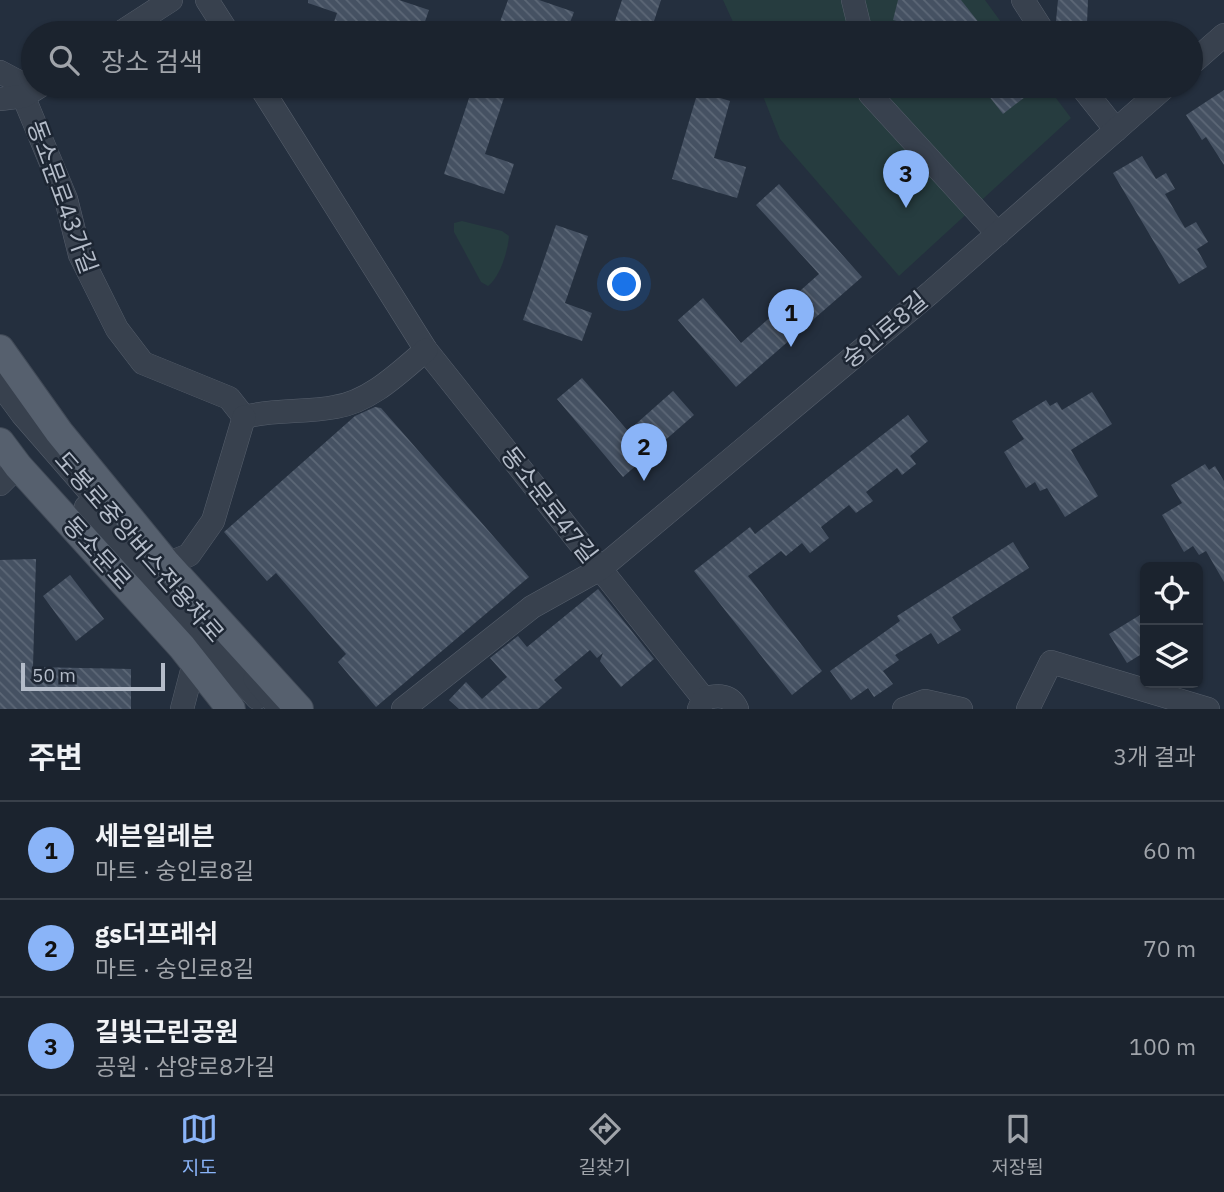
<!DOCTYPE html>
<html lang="ko">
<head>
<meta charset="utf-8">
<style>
	body { margin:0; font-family:"IBM Plex Sans","Noto Sans KR",sans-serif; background:#242b36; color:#f1f3f6 }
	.controls { position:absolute; right:21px; bottom:21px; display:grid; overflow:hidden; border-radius:10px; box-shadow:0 2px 5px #0004 }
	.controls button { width:63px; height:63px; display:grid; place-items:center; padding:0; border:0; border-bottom:2px solid #39404a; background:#1b232e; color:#f1f3f6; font:35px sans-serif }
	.scale { position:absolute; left:21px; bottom:18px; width:144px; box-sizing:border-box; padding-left:7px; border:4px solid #b4bcc9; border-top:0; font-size:19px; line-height:24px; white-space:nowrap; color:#b4bcc9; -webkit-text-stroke:5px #1d2633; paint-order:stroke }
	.you { position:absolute; left:625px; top:285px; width:24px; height:24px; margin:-18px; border:5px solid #fff; border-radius:50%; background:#1a73e8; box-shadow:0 0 0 10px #1a73e833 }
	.badge { display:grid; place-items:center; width:46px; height:46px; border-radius:50%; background:#8ab4f8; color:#111; font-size:23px; font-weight:700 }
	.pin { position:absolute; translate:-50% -58px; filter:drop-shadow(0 2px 4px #0008) }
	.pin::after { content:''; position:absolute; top:37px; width:24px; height:21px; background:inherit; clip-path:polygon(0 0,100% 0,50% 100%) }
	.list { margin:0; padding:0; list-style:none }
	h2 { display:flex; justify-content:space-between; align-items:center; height:91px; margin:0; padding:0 28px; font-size:30px }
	h2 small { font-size:23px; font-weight:400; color:#a0a4aa }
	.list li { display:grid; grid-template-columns:46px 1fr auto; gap:21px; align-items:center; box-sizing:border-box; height:98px; padding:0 28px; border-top:2px solid #39404a }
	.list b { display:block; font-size:26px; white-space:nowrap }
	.list p { margin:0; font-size:23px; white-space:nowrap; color:#a0a4aa }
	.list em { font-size:23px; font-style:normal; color:#a0a4aa }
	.icon { flex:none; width:38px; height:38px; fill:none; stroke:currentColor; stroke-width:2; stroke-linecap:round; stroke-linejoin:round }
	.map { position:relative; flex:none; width:1224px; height:709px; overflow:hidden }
	.search { position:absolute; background:#1b232e; box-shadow:0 2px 5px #0004; left:21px; right:21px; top:21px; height:77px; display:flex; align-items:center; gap:18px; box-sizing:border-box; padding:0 24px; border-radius:38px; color:#a0a4aa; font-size:26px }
	.sheet { height:385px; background:#1b232e }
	nav { display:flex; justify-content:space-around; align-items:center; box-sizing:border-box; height:98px; border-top:2px solid #39404a; background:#1b232e; font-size:19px; color:#a0a4aa }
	nav a { display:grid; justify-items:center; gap:4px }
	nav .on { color:#8ab4f8 }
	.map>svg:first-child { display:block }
</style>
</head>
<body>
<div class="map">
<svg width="1224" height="709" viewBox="0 0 1224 709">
	<defs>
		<pattern id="building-back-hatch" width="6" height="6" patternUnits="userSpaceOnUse" patternTransform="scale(1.75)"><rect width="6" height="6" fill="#455162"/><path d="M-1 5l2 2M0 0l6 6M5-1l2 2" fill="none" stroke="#5d6877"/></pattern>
	</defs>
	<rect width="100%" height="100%" fill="#242f3e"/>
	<g fill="#263c3f">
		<path d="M 723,0 L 985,0 L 1009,33 L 738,33 Z"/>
		<path d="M 759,86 L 1047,86 L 1071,118 L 899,276 L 780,139 Z"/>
		<path d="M 462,221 L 502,231 L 509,236 C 508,251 500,277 488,286 L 481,282 L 454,232 L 454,223 Z"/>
	</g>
	<g fill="url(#building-back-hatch)">
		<path d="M 308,0 L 399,0 L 429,10 L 421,33 L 396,33 L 375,26 L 372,33 L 350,33 L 332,28 L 337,13 L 308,3 Z"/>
		<path d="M 508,0 L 539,0 L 574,12 L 566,33 L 496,33 Z"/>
		<path d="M 622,0 L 661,0 L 650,33 L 611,33 Z"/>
		<path d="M 898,0 L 961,0 L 987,33 L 940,33 L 893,20 Z"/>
		<path d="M 1058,0 L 1088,0 L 1087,23 L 1056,21 Z"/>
		<path d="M 473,86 L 508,86 L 485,154 L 514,164 L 504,194 L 444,174 Z"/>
		<path d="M 981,86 L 1039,86 L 1003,114 Z"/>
		<path d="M 1224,90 L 1224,165 L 1206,137 L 1202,140 L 1186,115 Z"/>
		<path d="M 698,91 L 730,101 L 714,158 L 746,167 L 737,198 L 672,179 Z"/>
		<path d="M 1142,156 L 1156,179 L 1166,173 L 1175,189 L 1165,194 L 1185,228 L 1196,222 L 1208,242 L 1197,249 L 1207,267 L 1179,284 L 1113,173 Z"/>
		<path d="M 779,184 L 862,277 L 736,387 L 678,320 L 703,298 L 741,343 L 819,274 L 756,205 Z"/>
		<path d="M 556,225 L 588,236 L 565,303 L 592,313 L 582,341 L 523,320 Z"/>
		<path d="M 582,378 L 628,431 L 673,391 L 694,415 L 623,477 L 557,399 Z"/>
		<path d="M 1092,392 L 1112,424 L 1071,450 L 1098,496 L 1065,517 L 1047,488 L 1040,491 L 1035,482 L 1026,488 L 1004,452 L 1024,439 L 1012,421 L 1046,400 L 1050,406 L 1057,402 L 1062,410 Z"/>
		<path d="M 375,407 L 381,408 L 529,577 L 376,707 L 338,662 L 346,654 L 276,573 L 267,581 L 224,532 L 355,416 Z"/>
		<path d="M 908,415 L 928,441 L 910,456 L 916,464 L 902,475 L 897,468 L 866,492 L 873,501 L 856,513 L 849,505 L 821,527 L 829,538 L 810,553 L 802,543 L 786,556 L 781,551 L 748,576 L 822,671 L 792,695 L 694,571 L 750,527 L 755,534 Z"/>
		<path d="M 1205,464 L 1209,470 L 1215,466 L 1224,481 L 1224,582 L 1206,551 L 1199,555 L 1193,546 L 1184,552 L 1162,515 L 1182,503 L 1171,485 Z"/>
		<path d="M 1013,542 L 1029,568 L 952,617 L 961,630 L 938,644 L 931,633 L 895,655 L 899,660 L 883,671 L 893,684 L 874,697 L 868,688 L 851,700 L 830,671 L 900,621 L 897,616 Z"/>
		<path d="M 36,559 L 33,667 L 131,669 L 131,709 L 0,709 L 0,560 Z"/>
		<path d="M 70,575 L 104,619 L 76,641 L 43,596 Z"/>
		<path d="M 598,589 L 654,659 L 621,687 L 600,661 L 603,653 L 597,658 L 590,650 L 554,680 L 562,688 L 538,709 L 459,709 L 449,700 L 466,682 L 482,699 L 507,677 L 490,658 L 518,636 L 527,647 Z"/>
		<path d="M 1145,612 L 1145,652 L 1127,663 L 1109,634 Z"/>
	</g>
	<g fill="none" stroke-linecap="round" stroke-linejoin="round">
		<g stroke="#565f6c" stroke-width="24">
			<g id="minor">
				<path d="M 207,0 L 228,33"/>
				<path d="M 853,0 L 861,33"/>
				<path d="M 1023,0 L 1044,33"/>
				<path d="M 120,33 L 171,0"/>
				<path d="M 1191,64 L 1224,35"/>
				<path d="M 0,72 L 17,81 L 66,199 L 80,255 L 117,329 L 143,363 L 229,398 L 244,417"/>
				<path d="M 260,86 L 426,350 L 704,699"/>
				<path d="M 867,86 L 870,94 L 998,234"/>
				<path d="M 1081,86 L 1116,130"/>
				<path d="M 0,99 L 24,96 L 40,86"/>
				<path d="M 0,384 L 22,414 L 109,514"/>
				<path d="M 244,417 C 274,409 305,413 335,407 C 370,402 400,372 426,350"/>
				<path d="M 0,484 L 18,466"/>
				<path d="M 86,507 L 257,698"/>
				<path d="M 167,564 L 189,555 L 213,521 L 244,417"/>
				<path d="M 255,679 L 280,709"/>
				<path d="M 182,709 L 194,663 L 204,671"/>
				<path d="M 403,709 L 532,607 L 600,569 L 930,293 L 1166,86"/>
				<path d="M 699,709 L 704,699 C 718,694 731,695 737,709"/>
				<path d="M 904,709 L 925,701 L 961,709"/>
				<path d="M 1028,709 L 1051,662 L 1208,709"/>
			</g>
		</g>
		<g stroke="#414a57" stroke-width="30">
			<g id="major">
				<path d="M 0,349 L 59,432 L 167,564 L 299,709"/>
				<path d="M 0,442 L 18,466 L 182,647 L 231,709"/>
			</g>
		</g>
		<use href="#minor" stroke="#38414e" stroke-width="23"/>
		<use href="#major" stroke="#56606e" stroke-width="28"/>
	</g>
	<g text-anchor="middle" stroke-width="5" stroke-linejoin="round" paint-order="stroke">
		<g font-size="24" fill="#b4bcc9" stroke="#1d2633">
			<text transform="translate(62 197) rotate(70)" y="8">동소문로43가길</text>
			<text transform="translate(885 330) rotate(-40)" y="8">숭인로8길</text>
			<text transform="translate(549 505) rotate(52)" y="8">동소문로47길</text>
			<text transform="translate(139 547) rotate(49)" y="8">도봉로중앙버스전용차로</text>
			<text transform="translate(97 553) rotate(48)" y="8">동소문로</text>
		</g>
	</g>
</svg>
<div class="controls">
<button><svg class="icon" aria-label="locate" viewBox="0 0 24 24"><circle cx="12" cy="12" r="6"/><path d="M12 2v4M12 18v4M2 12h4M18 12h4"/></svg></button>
<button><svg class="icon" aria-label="layers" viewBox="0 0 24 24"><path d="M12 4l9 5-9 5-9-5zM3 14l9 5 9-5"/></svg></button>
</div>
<div class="scale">50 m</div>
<div class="you"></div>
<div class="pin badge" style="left:791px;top:347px">1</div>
<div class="pin badge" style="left:644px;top:481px">2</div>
<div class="pin badge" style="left:906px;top:208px">3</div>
<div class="search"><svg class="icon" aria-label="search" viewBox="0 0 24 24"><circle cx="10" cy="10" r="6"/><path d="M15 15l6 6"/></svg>장소 검색</div>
</div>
<section class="sheet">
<h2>주변<small>3개 결과</small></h2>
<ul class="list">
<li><span class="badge">1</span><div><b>세븐일레븐</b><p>마트 · 숭인로8길</p></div><em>60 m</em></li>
<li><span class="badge">2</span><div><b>gs더프레쉬</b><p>마트 · 숭인로8길</p></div><em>70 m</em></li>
<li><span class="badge">3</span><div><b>길빛근린공원</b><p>공원 · 삼양로8가길</p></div><em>100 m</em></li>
</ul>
</section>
<nav>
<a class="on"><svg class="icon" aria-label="map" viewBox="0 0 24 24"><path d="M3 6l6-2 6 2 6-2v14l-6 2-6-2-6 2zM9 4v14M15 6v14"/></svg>지도</a>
<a><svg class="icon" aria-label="directions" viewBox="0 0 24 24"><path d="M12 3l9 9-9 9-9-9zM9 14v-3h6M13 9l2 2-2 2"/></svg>길찾기</a>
<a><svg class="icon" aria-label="saved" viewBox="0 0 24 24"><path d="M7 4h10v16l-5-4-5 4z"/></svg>저장됨</a>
</nav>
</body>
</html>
